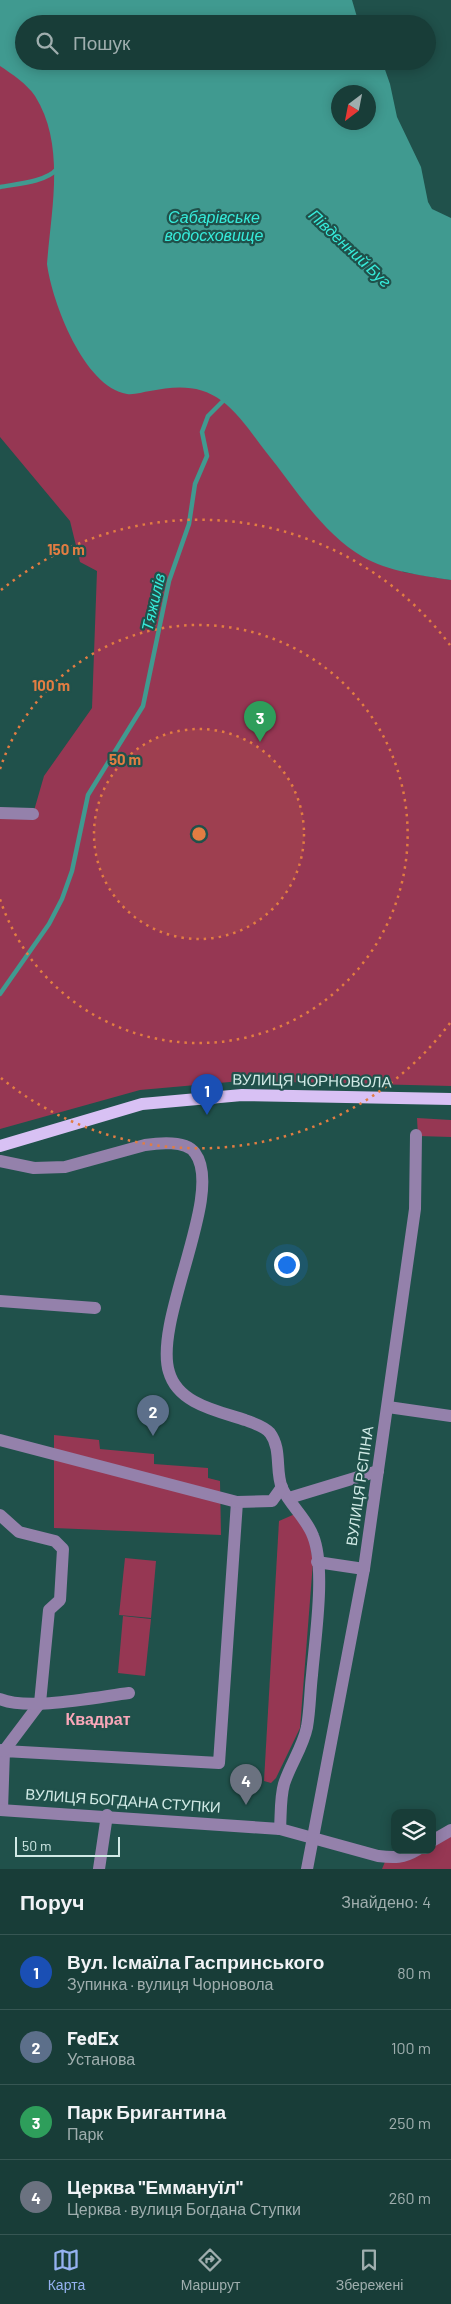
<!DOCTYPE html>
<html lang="uk">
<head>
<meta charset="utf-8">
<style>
	body { margin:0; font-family:Barlow,sans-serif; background:#214440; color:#f1f3f6 }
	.controls { position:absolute; right:15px; bottom:15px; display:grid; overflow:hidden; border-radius:10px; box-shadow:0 2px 12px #0003 }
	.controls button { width:45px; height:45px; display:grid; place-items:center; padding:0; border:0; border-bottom:1px solid #365653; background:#183d38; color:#f1f3f6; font:25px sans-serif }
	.compass { position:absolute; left:331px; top:85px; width:45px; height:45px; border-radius:50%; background:#183d38; box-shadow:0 2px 12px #0003; rotate:212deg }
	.scale { position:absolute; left:15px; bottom:12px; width:105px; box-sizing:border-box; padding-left:5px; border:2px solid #d1eae6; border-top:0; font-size:14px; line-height:18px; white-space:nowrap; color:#d1eae6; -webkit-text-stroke:4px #20514b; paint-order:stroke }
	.you { position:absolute; left:286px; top:1264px; width:18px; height:18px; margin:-12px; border:4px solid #fff; border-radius:50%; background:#1a73e8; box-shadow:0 0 0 8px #1a73e833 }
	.badge { display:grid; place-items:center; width:32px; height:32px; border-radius:50%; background:#95b2f1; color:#fff; font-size:16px; font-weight:700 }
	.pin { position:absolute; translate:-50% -41px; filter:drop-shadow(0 1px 2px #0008) }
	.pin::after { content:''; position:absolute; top:26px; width:18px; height:15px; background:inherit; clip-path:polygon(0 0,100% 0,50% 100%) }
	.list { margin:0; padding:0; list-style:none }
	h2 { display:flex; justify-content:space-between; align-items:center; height:65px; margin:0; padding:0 20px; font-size:21px }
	h2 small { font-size:16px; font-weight:400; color:#9faeae }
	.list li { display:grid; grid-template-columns:32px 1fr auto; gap:15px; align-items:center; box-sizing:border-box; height:75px; padding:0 20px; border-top:1px solid #365653 }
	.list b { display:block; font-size:19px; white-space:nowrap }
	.list p { margin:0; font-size:16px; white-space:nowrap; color:#9faeae }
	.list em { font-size:16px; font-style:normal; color:#9faeae }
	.icon { flex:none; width:28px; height:28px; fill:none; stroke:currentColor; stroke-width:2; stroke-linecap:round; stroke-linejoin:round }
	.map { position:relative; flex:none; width:451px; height:1869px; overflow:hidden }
	.search { position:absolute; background:#183d38; box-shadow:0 2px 12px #0003; left:15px; right:15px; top:15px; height:55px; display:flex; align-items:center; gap:12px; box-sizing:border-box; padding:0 18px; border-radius:28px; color:#9faeae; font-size:19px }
	.sheet { height:365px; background:#183d38 }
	nav { display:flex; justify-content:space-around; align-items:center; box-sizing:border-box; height:70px; border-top:1px solid #365653; background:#183d38; font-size:14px; color:#9faeae }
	nav a { display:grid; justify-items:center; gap:2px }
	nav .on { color:#95b2f1 }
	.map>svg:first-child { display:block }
</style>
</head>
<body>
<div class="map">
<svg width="451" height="1869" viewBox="0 0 451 1869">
	<rect width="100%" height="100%" fill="#20514b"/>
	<g fill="#963753">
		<path d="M 0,29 L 24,61 L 226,372 L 403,572 L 451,580 L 451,1086 L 241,1081 L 140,1090 L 0,1129 L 0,815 L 33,814 L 44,776 L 92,708 L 97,571 L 80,562 L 70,521 L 0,437 Z"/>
		<path d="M 417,1118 L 451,1120 L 451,1137 L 418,1136 Z"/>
		<path d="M 54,1435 L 99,1440 L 100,1449 L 154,1454 L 154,1464 L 208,1468 L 208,1478 L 220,1481 L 221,1535 L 54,1528 Z"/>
		<path d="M 295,1514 L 309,1538 L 313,1562 L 300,1728 L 276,1778 L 271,1783 L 264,1781 L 279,1521 Z"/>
		<path d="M 125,1558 L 156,1561 L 151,1618 L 119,1615 Z"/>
		<path d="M 123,1616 L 151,1619 L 145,1676 L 118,1673 Z"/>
		<path d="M 451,1836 L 451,1869 L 382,1869 L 387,1857 L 417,1850 L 432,1850 L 432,1841 Z"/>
	</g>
	<path fill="#409a90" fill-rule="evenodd" d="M 0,0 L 352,0 L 359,24 L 24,24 L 24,61 L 382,61 L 390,84 L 397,117 L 421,167 L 428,202 L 432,209 L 451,218 L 451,580 C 424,576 387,571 363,557 C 321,532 296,489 266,452 C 253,435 239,414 222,401 C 200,384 175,386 150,391 C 143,392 134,395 127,394 C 84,387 52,302 47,264 C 51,210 66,145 35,96 C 27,84 12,74 0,66 ZM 338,92 L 368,92 L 368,122 L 338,122 Z"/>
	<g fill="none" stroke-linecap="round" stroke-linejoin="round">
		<g stroke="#409a90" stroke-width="4.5">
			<path d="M 0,187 C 16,184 46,182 57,169"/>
			<path d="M 0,994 L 49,924 L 62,899 L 72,871 L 88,795 L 143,706 L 169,581 L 189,524 L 195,484 L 207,456 L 202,432 L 208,416 L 226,398"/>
		</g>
		<g stroke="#9481ab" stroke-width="12">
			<path d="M 0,813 L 33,814"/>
			<path d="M 0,1161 L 34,1168 L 65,1167 L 145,1145 C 158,1143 186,1140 195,1153 C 225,1193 153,1320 169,1372 C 178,1404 218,1411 245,1420 C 253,1423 264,1426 270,1433 C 282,1449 275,1471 282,1488 C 290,1505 307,1519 313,1536 C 326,1568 315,1639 312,1675 C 310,1692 310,1710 307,1727 C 303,1747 290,1765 284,1784 C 280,1798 281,1815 280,1829"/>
			<path d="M 0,1301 L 95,1308"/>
			<path d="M 388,1407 L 451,1416"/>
			<path d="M 0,1440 L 237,1502 L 219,1763 L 4,1751 L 2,1810"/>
			<path d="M 289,1498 L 378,1471"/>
			<path d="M 237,1502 L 272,1501 L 282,1487"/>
			<path d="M 0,1515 L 19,1532 L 55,1541 L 63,1549 L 60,1600 L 49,1610 L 40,1703 L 4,1751 L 0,1750"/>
			<path d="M 317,1562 L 364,1569"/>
			<path d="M 0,1699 C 28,1711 97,1697 129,1693"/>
			<path d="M 0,1810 L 280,1829 L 378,1856 C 394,1858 404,1858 417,1850"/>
			<path d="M 432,1841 L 451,1830"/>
			<path d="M 99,1869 L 107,1815"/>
			<path d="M 307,1869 L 364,1569 L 415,1209 L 416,1135"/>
		</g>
		<path stroke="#d8c1f4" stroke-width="12" d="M 0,1146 L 142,1104 L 242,1095 L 451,1099"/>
	</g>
	<circle cx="199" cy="834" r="105" fill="#e27d42" fill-opacity=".12"/>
	<g fill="none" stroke="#e27d42" stroke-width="2.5" stroke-dasharray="2.5 5">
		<circle cx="199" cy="834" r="105"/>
		<path d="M0 769A209 209 0 1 1 0 899"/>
		<path d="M450 1023A314 314 0 0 1 1 1078M1 590A314 314 0 0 1 450 645"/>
	</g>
	<g text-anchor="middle" stroke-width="4.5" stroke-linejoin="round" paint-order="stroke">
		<g font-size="15" fill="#d1eae6" stroke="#20514b">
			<text transform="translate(312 1081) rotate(1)" y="5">ВУЛИЦЯ ЧОРНОВОЛА</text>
			<text transform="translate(360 1486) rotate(-82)" y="5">ВУЛИЦЯ РЄПІНА</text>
			<text transform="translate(123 1801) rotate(4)" y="5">ВУЛИЦЯ БОГДАНА СТУПКИ</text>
		</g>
		<g font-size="16" font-style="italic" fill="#36ebda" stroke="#20514b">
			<text x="214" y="223">Сабарівське<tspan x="214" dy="18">водосховище</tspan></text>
			<text transform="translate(350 248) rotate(43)" y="6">Південний Буг</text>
			<text transform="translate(153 602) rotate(-77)" y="6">Тяжилів</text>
		</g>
		<g font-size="16" font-weight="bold" fill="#faa7b9" stroke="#20514b">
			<text x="98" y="1725">Квадрат</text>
		</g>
	</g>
	<circle cx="199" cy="834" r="8" fill="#e27d42" stroke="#20514b" stroke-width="2.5"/>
	<g font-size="15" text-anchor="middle" font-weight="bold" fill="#e27d42" stroke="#20514b" stroke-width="4.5" stroke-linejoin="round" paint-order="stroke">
		<text x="66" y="555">150 m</text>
		<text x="51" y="691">100 m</text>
		<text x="125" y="765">50 m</text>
	</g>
</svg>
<div class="controls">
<button><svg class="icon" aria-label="layers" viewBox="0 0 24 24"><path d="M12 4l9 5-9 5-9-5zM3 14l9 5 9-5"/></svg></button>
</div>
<svg class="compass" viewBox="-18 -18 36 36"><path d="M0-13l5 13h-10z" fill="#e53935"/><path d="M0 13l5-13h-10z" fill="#9faeae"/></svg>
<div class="scale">50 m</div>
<div class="you"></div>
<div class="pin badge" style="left:207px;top:1115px;background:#1a4fb4">1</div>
<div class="pin badge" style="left:153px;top:1436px;background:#5c6f8a">2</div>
<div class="pin badge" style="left:260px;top:742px;background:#2e9e5b">3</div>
<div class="pin badge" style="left:246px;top:1805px;background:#6b7280">4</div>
<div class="search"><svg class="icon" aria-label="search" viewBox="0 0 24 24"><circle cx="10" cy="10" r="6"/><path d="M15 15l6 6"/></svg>Пошук</div>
</div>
<section class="sheet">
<h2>Поруч<small>Знайдено: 4</small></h2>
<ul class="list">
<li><span class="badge" style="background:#1a4fb4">1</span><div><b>Вул. Ісмаїла Гаспринського</b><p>Зупинка · вулиця Чорновола</p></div><em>80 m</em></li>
<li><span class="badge" style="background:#5c6f8a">2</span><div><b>FedEx</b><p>Установа</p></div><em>100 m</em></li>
<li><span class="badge" style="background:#2e9e5b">3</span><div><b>Парк Бригантина</b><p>Парк</p></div><em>250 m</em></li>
<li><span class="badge" style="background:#6b7280">4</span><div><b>Церква &quot;Еммануїл&quot;</b><p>Церква · вулиця Богдана Ступки</p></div><em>260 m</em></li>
</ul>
</section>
<nav>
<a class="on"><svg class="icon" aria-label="map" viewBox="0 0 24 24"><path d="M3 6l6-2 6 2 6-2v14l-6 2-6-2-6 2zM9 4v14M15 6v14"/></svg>Карта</a>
<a><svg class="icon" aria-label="directions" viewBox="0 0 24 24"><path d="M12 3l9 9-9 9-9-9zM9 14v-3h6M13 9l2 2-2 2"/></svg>Маршрут</a>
<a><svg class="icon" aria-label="saved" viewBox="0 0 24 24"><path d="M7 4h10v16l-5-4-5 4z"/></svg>Збережені</a>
</nav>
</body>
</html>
